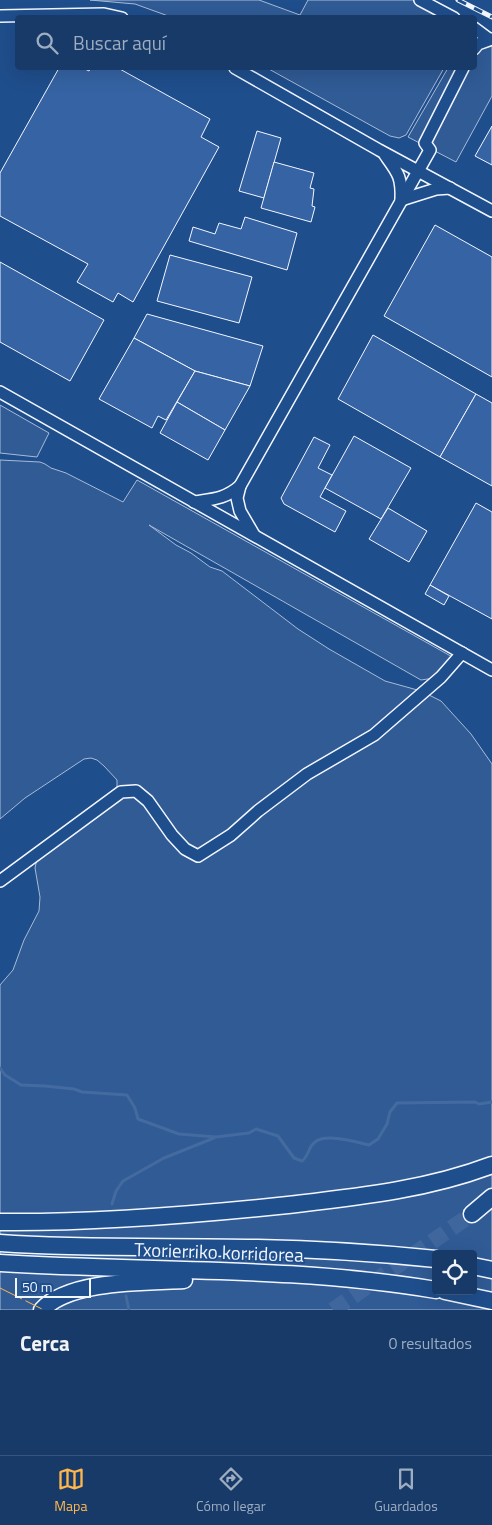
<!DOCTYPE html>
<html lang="es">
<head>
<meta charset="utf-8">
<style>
	body { margin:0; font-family:"Titillium Web",sans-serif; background:#244571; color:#f1f3f6 }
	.controls { position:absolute; right:15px; bottom:15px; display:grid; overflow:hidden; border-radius:5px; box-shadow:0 5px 20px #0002 }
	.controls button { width:45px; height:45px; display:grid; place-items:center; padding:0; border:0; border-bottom:1px solid #36547d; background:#173a69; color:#f1f3f6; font:25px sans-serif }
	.scale { position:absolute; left:15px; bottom:12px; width:76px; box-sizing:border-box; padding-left:5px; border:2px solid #f2f6ff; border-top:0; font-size:14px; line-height:18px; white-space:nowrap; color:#f2f6ff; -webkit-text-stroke:4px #1f4e8c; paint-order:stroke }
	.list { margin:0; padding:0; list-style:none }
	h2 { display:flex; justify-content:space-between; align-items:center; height:65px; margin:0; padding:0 20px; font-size:21px }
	h2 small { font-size:16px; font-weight:400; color:#9eadc0 }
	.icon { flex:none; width:28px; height:28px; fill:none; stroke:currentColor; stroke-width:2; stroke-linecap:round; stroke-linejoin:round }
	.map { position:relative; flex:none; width:492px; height:1310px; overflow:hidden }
	.search { position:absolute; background:#173a69; box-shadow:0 5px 20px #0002; left:15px; right:15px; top:15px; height:55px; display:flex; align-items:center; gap:12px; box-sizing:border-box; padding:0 18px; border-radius:5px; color:#9eadc0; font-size:19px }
	.sheet { height:145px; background:#173a69 }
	nav { display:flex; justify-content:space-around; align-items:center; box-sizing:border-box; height:70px; border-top:1px solid #36547d; background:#173a69; font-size:14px; color:#9eadc0 }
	nav a { display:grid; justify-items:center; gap:2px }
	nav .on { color:#ffb74d }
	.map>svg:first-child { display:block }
</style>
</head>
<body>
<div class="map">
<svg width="492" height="1310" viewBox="0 0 492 1310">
	<rect width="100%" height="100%" fill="#1f4e8c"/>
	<g fill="#305b95" stroke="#a8bbd7" fill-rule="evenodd">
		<path d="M 90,0 L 259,0 L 300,15 L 308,0 L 413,0 L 448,17 L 171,17 L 135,4 Z"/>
		<path d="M 475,32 L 492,42 L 492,96 L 456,162 L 408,137 L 448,68 L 474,68 Z"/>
		<path d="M 267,68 L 444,68 L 406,135 L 399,138 L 390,136 Z"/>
		<path d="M 0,405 L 49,433 L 37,457 L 0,453 Z"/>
		<path d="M 0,460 L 40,462 L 45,464 L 51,468 L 66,473 L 123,502 L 137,480 L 456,659 L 441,677 L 421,680 L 149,525 L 176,545 L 191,553 L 210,567 L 222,571 L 298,629 L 329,649 L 385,681 L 421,691 L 441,701 L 471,734 L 492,764 L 492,1310 L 0,1310 L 0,985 L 13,970 L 24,940 L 39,911 L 40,897 L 35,868 L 37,859 L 117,788 L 117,780 L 104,766 L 97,760 L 91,758 L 84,759 L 25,798 L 0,819 ZM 436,1254 L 473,1254 L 473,1291 L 436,1291 Z"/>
	</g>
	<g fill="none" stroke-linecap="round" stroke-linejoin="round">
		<g stroke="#446ba0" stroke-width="3">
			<path d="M 0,1068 L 5,1075 L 21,1085 L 45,1086 L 74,1089 L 82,1092 L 127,1095 L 135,1108 L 138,1119 L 179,1134 L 216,1137 L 249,1133 L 256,1129 L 278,1136 L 294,1158 L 302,1161 C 309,1156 308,1147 315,1142 C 326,1133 356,1142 369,1145 L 378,1139 L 387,1124 L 390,1112 L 397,1103 L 475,1102 L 479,1104 L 492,1102"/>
			<path d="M 112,1204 L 116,1191 L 123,1181 L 164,1158 L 214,1138"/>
			<path d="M 126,1296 L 129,1310"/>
		</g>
	</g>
	<g fill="#3563a3" stroke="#f2f6ff">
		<path d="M 59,68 L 74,68 L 77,69 L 78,68 L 83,68 L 89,71 L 91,68 L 118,68 L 210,119 L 201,137 L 219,147 L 133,302 L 118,293 L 113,302 L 77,282 L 88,264 L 0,216 L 0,173 Z"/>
		<path d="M 492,126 L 492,165 L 475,156 Z"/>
		<path d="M 257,131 L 281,138 L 264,198 L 239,191 Z"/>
		<path d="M 274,162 L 314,173 L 310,188 L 314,189 L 312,206 L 315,207 L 311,222 L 261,208 Z"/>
		<path d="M 245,217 L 297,233 L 287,270 L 189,241 L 193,227 L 215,234 L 219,223 L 241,229 Z"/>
		<path d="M 435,225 L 492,257 L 492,377 L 384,316 Z"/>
		<path d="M 170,255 L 252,277 L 239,323 L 157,301 Z"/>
		<path d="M 0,262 L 104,320 L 70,381 L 0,342 Z"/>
		<path d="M 147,314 L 263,346 L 250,386 L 195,371 L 134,338 Z"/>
		<path d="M 373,335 L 476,394 L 440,457 L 338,399 Z"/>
		<path d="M 134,338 L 195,371 L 166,420 L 158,416 L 152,428 L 99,399 Z"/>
		<path d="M 195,371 L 250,386 L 225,430 L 177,402 Z"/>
		<path d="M 476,394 L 492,403 L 492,486 L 440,457 Z"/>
		<path d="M 177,402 L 225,430 L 208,460 L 160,433 Z"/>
		<path d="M 354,436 L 411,468 L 381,519 L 325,488 Z"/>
		<path d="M 314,437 L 330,445 L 318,468 L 332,475 L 320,497 L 346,511 L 335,532 L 284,504 L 281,498 Z"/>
		<path d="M 476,503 L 492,512 L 492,619 L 430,585 Z"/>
		<path d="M 388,508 L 427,531 L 409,562 L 369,539 Z"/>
		<path d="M 430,585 L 449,596 L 444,605 L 425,594 Z"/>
	</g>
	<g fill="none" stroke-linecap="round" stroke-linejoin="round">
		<path stroke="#3f679d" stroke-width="16" stroke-dasharray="16 8" stroke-linecap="butt" d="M 333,1310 L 472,1214"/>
		<g stroke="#f2f6ff" stroke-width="14">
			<g id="minor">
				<path d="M 420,0 L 454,18"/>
				<path d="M 0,16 L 104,14 L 122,18"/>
				<path d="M 474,28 L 489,39"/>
				<path d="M 474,49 L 478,44 L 492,39"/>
				<path d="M 235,68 L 379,150 L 492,211"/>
				<path d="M 385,155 C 398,173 402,177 401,200 L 436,189 L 450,188"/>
				<path d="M 0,392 L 492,670"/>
				<path d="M 194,502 C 213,499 225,499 240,486"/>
				<path d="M 254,535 L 240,511 L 237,498 L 240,486 L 430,150 L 425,143 L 463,68"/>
				<path d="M 0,881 L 121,792 L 136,791 L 148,801 L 172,835 L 185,849 L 198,856 L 231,835 L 258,811 L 307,774 L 374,735 L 441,677 L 462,653"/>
			</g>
		</g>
		<g stroke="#f2f6ff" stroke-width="19">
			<g id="highway">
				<path d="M 472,1214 L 492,1197"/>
				<path d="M 0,1222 C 96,1223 193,1215 288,1205 C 357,1197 426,1190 492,1165"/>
				<path d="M 0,1243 C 86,1249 172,1246 258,1248 C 318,1249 377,1253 436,1259"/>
				<path d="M 0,1263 C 145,1272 292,1266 436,1290"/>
				<path d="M 473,1266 L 492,1270"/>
				<path d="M 445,1291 L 492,1301"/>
				<path d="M 42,1310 C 69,1280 145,1282 184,1280"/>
			</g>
		</g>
		<use href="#minor" stroke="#1f4e8c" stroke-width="11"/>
		<use href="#highway" stroke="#1f4e8c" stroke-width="16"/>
		<g stroke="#f2f6ff" stroke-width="5">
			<path id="rail" d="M 458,0 L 492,17"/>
		</g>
		<use href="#rail" stroke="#1f4e8c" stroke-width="3" stroke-dasharray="9" stroke-linecap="butt"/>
		<path stroke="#ffb74d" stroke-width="1" stroke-dasharray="18 4 2.5 4" stroke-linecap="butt" d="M 0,1288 L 44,1310"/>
	</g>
	<g text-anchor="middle" stroke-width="4" stroke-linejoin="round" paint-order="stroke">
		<g font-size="19" fill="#f2f6ff" stroke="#1f4e8c">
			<text transform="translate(219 1252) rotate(2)" y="7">Txorierriko korridorea</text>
		</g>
	</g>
</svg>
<div class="controls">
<button><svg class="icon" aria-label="locate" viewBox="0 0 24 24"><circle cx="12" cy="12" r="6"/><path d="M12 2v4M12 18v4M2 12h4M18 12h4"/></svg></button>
</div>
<div class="scale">50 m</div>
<div class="search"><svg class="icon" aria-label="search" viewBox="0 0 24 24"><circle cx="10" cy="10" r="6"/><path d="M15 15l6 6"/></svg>Buscar aquí</div>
</div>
<section class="sheet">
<h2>Cerca<small>0 resultados</small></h2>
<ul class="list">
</ul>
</section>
<nav>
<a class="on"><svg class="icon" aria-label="map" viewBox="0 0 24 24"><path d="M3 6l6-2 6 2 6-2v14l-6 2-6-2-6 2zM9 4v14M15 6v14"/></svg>Mapa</a>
<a><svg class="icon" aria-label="directions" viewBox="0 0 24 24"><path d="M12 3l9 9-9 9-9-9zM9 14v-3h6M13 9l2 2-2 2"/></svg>Cómo llegar</a>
<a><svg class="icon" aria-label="saved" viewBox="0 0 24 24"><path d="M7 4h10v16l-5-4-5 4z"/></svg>Guardados</a>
</nav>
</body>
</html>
